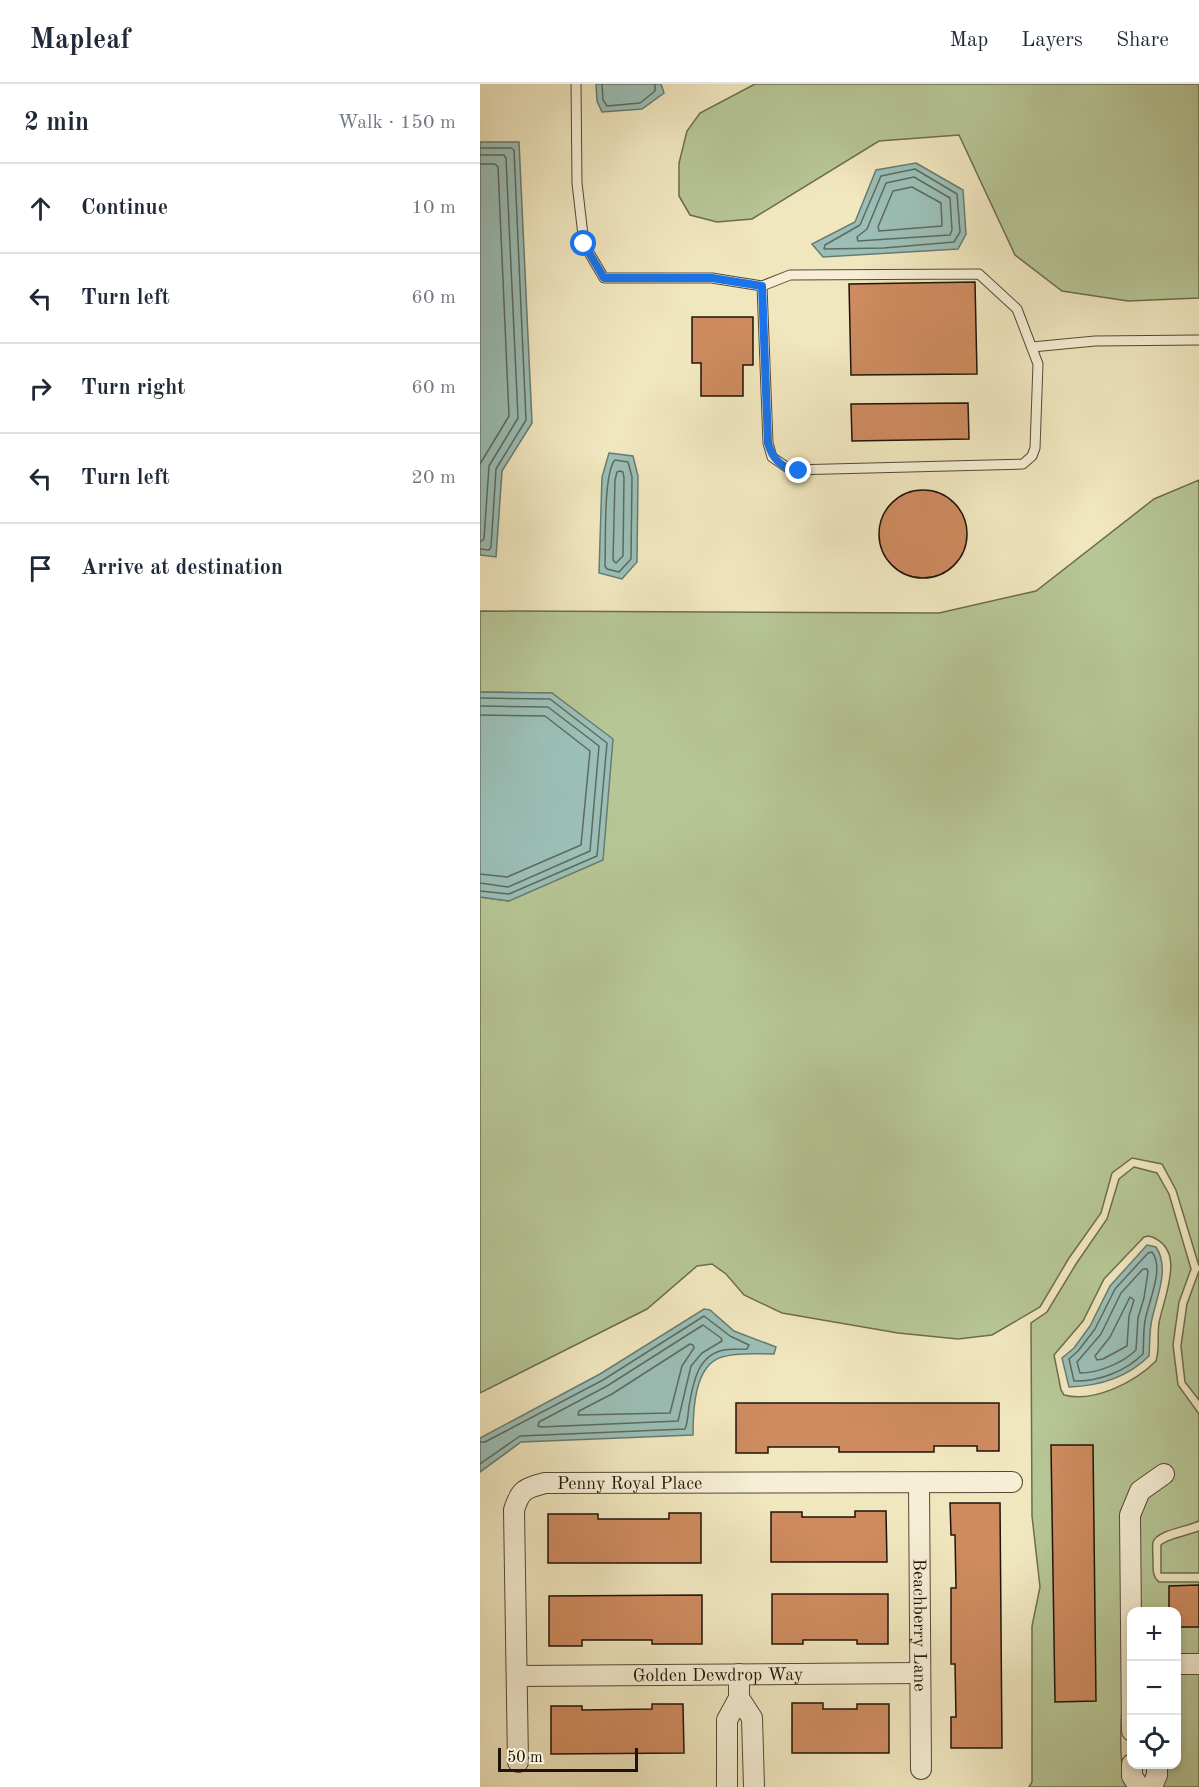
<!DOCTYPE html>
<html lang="en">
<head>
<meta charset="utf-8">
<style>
	body { margin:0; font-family:"Old Standard TT",serif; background:#f2f2f3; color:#1f2937 }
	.controls { position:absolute; right:18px; bottom:18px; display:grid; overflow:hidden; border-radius:12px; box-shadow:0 3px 9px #0003 }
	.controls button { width:54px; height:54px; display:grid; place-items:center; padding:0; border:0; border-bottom:2px solid #e0e1e3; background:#fff; color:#1f2937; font:30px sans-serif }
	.scale { position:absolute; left:18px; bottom:15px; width:140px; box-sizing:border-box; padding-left:6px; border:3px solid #1f140a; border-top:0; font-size:16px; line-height:21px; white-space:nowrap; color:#1f140a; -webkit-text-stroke:4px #f6efd5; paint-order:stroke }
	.stop { position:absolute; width:18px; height:18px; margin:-14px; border:4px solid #1a73e8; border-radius:50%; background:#fff }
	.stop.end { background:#1a73e8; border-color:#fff; box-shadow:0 2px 6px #0008 }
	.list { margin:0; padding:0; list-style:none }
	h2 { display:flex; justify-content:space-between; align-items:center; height:78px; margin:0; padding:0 24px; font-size:26px }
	h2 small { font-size:20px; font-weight:400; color:#747a83 }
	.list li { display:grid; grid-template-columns:39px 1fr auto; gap:18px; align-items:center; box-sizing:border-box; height:90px; padding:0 24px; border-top:2px solid #e0e1e3 }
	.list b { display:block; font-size:22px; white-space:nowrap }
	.list em { font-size:20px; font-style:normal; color:#747a83 }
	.icon { flex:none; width:33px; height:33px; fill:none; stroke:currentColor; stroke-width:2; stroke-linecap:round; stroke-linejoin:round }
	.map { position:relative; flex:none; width:719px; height:1703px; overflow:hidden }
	header { display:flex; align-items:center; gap:36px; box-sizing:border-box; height:84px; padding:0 30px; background:#fff; border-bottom:2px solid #e0e1e3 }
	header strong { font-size:28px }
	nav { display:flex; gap:33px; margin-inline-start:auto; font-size:21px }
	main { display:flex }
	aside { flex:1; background:#fff }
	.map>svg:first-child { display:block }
</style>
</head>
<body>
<header>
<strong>Mapleaf</strong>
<nav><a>Map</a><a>Layers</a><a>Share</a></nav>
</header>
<main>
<aside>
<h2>2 min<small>Walk · 150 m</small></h2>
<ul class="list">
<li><svg class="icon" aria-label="ahead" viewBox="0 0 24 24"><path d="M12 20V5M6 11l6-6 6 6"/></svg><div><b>Continue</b></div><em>10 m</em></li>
<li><svg class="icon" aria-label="left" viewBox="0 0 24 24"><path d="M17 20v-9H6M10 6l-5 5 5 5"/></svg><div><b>Turn left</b></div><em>60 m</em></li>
<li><svg class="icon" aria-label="right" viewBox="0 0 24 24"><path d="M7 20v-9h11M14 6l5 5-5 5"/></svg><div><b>Turn right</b></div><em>60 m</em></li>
<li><svg class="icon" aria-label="left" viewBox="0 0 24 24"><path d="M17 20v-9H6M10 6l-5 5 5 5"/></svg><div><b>Turn left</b></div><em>20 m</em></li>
<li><svg class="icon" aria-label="arrive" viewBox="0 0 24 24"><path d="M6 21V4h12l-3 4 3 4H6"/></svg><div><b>Arrive at destination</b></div></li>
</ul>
</aside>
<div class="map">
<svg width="719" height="1703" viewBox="0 0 719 1703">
	<rect width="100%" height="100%" fill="#f1e7bf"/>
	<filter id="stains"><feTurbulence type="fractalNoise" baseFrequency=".00333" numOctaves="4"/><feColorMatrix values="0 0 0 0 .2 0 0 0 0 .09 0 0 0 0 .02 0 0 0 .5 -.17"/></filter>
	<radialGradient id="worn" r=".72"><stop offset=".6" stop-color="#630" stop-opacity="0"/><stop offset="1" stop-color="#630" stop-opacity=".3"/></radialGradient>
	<g fill="#b7c695" stroke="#6b6d50" stroke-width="1.5" fill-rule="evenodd">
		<path d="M 275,0 L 719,0 L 719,214 L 648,217 L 582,207 L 535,171 L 479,51 L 399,57 L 272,135 L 237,138 L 210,131 L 199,112 L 199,79 L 207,47 L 220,29 Z"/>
		<path d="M 719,396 L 719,1182 L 696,1106 L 682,1080 L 652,1074 L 632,1089 L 621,1129 L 589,1174 L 560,1223 L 512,1251 L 478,1255 L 418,1249 L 302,1229 L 264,1211 L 246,1190 L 232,1180 L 217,1182 L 167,1225 L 0,1309 L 0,813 L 29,817 L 72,609 L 0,608 L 0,527 L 459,529 L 556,507 L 674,415 Z"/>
		<path d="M 654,1083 L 677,1089 L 689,1110 L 711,1185 L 699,1218 L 693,1261 L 698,1301 L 719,1330 L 719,1437 C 707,1443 677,1446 673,1458 C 672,1463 673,1471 673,1476 C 673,1485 672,1492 679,1498 L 719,1498 L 719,1703 L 682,1703 L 686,1681 L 696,1680 L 696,1528 L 652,1528 C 648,1569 632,1668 647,1703 L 549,1703 L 552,1698 L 552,1542 L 560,1503 L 552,1432 L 551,1239 L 567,1228 L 596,1180 L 627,1135 L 639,1095 ZM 669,1152 C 708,1164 684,1212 679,1239 C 677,1252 680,1265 676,1277 C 655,1298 614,1319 584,1311 L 581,1306 L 574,1271 L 603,1237 L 624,1195 L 664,1153 Z"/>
		<path d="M 719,1187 L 719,1316 L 705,1298 L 701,1262 L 707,1220 Z"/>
		<path d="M 719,1447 L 719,1489 L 681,1489 L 681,1461 C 686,1455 709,1451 719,1447 Z"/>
	</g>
	<g fill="#9bbfb7" stroke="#697b72" stroke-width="1.5">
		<path d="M 116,0 L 181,0 L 184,9 L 162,25 L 122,28 L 117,17 Z"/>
		<path d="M 0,58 L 39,58 L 52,339 L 22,387 L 16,473 L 0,471 Z"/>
		<path d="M 436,79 L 483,106 L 486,150 L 478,165 L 343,173 L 332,160 L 375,138 L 396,86 Z"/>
		<path d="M 129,369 L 153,372 L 158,392 L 157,478 L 142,495 L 119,489 L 122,393 Z"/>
		<path d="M 0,608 L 72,609 L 133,655 L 123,776 L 29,817 L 0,813 Z"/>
		<path d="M 667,1161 L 676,1163 C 690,1184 677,1212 672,1235 C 669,1247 670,1260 669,1272 C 647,1294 619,1302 589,1303 L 582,1274 L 594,1264 L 610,1242 L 630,1202 Z"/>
		<path d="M 224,1225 L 230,1226 L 254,1247 L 296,1263 L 294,1270 C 278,1270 258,1268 242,1273 C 214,1281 213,1327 213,1351 L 41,1358 L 0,1388 L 0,1354 L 120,1290 Z"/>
	</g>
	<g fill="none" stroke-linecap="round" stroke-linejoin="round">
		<g stroke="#5d6a60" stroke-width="1.5">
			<path d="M 122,0 L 123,16 L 127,22 L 160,19 L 175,7 L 175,0"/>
			<path d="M 0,64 L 31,64 L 34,66 L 46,336 L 16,385 L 11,463 L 9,466 L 0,465"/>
			<path d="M 0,71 L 24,71 L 26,74 L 38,334 L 9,382 L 4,455 L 0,458"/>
			<path d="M 0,80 L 15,80 L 18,83 L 29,332 L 0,380"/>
			<path d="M 435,85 L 477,110 L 480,148 L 474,158 L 404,164 L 344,165 L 345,161 L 380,141 L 401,92 Z"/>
			<path d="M 434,93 L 470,114 L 472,146 L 470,151 L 378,157 L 377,153 L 387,145 L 406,99 Z"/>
			<path d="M 432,103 L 461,119 L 462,142 L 399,147 L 398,143 L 413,107 Z"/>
			<path d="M 135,376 L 148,378 L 152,393 L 151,475 L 139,488 L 127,485 L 125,482 C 126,461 123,389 135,376 Z"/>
			<path d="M 140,387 L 143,388 L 144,394 L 143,472 L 136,479 L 133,476 L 135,396 L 137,388 Z"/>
			<path d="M 0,614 L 70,615 L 127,659 L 117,772 L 29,810 L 0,807"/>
			<path d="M 0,622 L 68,623 L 119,662 L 110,767 L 28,803 L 0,799"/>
			<path d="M 0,631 L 65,632 L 110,667 L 101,761 L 27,793 L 0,790"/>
			<path d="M 672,1168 C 685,1185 668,1218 665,1237 C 663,1248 664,1259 663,1270 C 646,1287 618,1298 594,1297 L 589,1275 L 598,1267 L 615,1245 L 635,1205 L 668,1169 Z"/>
			<path d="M 663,1185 L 667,1185 L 668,1188 L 664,1214 L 658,1234 L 656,1266 C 643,1279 618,1289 600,1289 L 597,1278 L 621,1250 L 641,1209 Z"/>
			<path d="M 650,1213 L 654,1216 L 649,1232 L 647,1262 L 623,1275 L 617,1276 L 615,1272 L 630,1253 Z"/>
			<path d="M 223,1241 L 241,1254 L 242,1257 L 222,1269 L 211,1282 L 198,1337 L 61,1343 L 58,1342 L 59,1338 L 127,1302 Z"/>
			<path d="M 210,1260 L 213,1261 L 214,1264 L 202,1282 L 190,1329 L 98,1331 L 99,1327 L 132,1310 Z"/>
			<path d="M 0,1358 L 5,1358 L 123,1296 L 224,1232 L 250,1252 L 269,1261 L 267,1265 C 260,1265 251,1265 244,1266 C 217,1271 213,1300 209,1322 C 208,1329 208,1338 205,1345 L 40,1352 L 0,1380"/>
		</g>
	</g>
	<g fill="#cd8b5f" stroke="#1f140a" stroke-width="1.5">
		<path d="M 495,198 L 497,290 L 371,291 L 369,200 Z"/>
		<path d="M 212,233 L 273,233 L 273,281 L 263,281 L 263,312 L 221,312 L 221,279 L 212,279 Z"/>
		<path d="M 488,319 L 489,355 L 372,357 L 371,320 Z"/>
		<circle cx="443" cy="450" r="44"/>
		<path d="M 256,1319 L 519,1319 L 519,1367 L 497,1367 L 497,1362 L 454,1362 L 454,1368 L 359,1368 L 359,1363 L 288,1363 L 288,1369 L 256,1369 Z"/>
		<path d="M 571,1361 L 613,1361 L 616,1617 L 575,1618 Z"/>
		<path d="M 470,1419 L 520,1419 L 522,1664 L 471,1664 L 471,1633 L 476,1633 L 475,1580 L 471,1580 L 471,1504 L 476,1504 L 475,1451 L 471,1451 Z"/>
		<path d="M 375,1427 L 406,1427 L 407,1478 L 291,1478 L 291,1428 L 322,1428 L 322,1433 L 375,1433 Z"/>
		<path d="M 189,1429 L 221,1429 L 221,1479 L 68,1479 L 68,1430 L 118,1430 L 118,1435 L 189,1435 Z"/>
		<path d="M 719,1501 L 719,1543 L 696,1543 L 696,1527 L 689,1527 L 689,1502 Z"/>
		<path d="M 292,1510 L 408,1510 L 408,1560 L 377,1560 L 377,1556 L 323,1556 L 323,1560 L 292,1560 Z"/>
		<path d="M 222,1511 L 222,1560 L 172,1560 L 172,1556 L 102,1556 L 102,1562 L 69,1562 L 69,1512 Z"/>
		<path d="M 312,1619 L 343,1619 L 343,1625 L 377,1625 L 377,1620 L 409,1620 L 409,1669 L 312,1669 Z"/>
		<path d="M 172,1620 L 203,1620 L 204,1669 L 71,1670 L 71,1622 L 102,1622 L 102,1626 L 172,1625 Z"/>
	</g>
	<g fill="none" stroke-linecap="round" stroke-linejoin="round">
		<g stroke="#544937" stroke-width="11">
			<g id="service">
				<path d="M 96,0 L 97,99 L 104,160 L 124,194 L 232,194 L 282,202 L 310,191 L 499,190 L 537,225 L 558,280 L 555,364 L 552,372 L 543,380 L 311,386 L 292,373 L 288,359 L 282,202"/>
				<path d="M 552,263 L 615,257 L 719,256"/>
			</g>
		</g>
		<g stroke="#544937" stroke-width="22">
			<g id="minor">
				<path id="s1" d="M 439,1399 L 441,1685"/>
				<path d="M 696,1580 L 719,1580"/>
				<path id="s2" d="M 37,1592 L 440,1589"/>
				<path d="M 259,1614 L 272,1634 L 274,1703"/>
				<path d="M 652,1647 L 650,1431 L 660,1407 L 684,1390"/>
				<path id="s3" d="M 38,1678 L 34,1426 C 40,1406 45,1404 65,1399 L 532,1398"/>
				<path d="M 652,1680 L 652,1692 L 659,1703"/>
				<path d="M 247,1703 L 247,1636 L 259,1614 L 259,1590"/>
				<path d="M 672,1703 L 677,1691 L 677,1680"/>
			</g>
		</g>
		<use href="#service" stroke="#f6efd5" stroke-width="9"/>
		<use href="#minor" stroke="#f6efd5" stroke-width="20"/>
	</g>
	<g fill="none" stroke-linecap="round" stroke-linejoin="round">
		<path stroke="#1a73e8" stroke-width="8" d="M 104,160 L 124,194 L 232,194 L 282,202 L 288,359 C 292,374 302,385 319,387"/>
	</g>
	<g text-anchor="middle" stroke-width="6" stroke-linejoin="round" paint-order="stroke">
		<g font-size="18" fill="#1f140a" stroke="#f6efd5">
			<text dy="6" stroke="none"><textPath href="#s3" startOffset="381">Penny Royal Place</textPath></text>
			<text dy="6" stroke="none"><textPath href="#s1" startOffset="142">Beachberry Lane</textPath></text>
			<text dy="6" stroke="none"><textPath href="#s2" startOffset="201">Golden Dewdrop Way</textPath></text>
		</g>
	</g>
	<rect width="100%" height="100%" filter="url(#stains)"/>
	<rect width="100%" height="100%" fill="url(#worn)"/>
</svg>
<div class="controls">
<button>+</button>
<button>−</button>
<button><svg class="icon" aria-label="locate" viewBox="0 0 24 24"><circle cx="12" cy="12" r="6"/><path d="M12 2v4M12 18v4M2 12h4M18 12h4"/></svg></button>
</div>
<div class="scale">50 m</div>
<div class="stop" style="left:104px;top:160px"></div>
<div class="stop end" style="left:319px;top:387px"></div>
</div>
</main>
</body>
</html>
